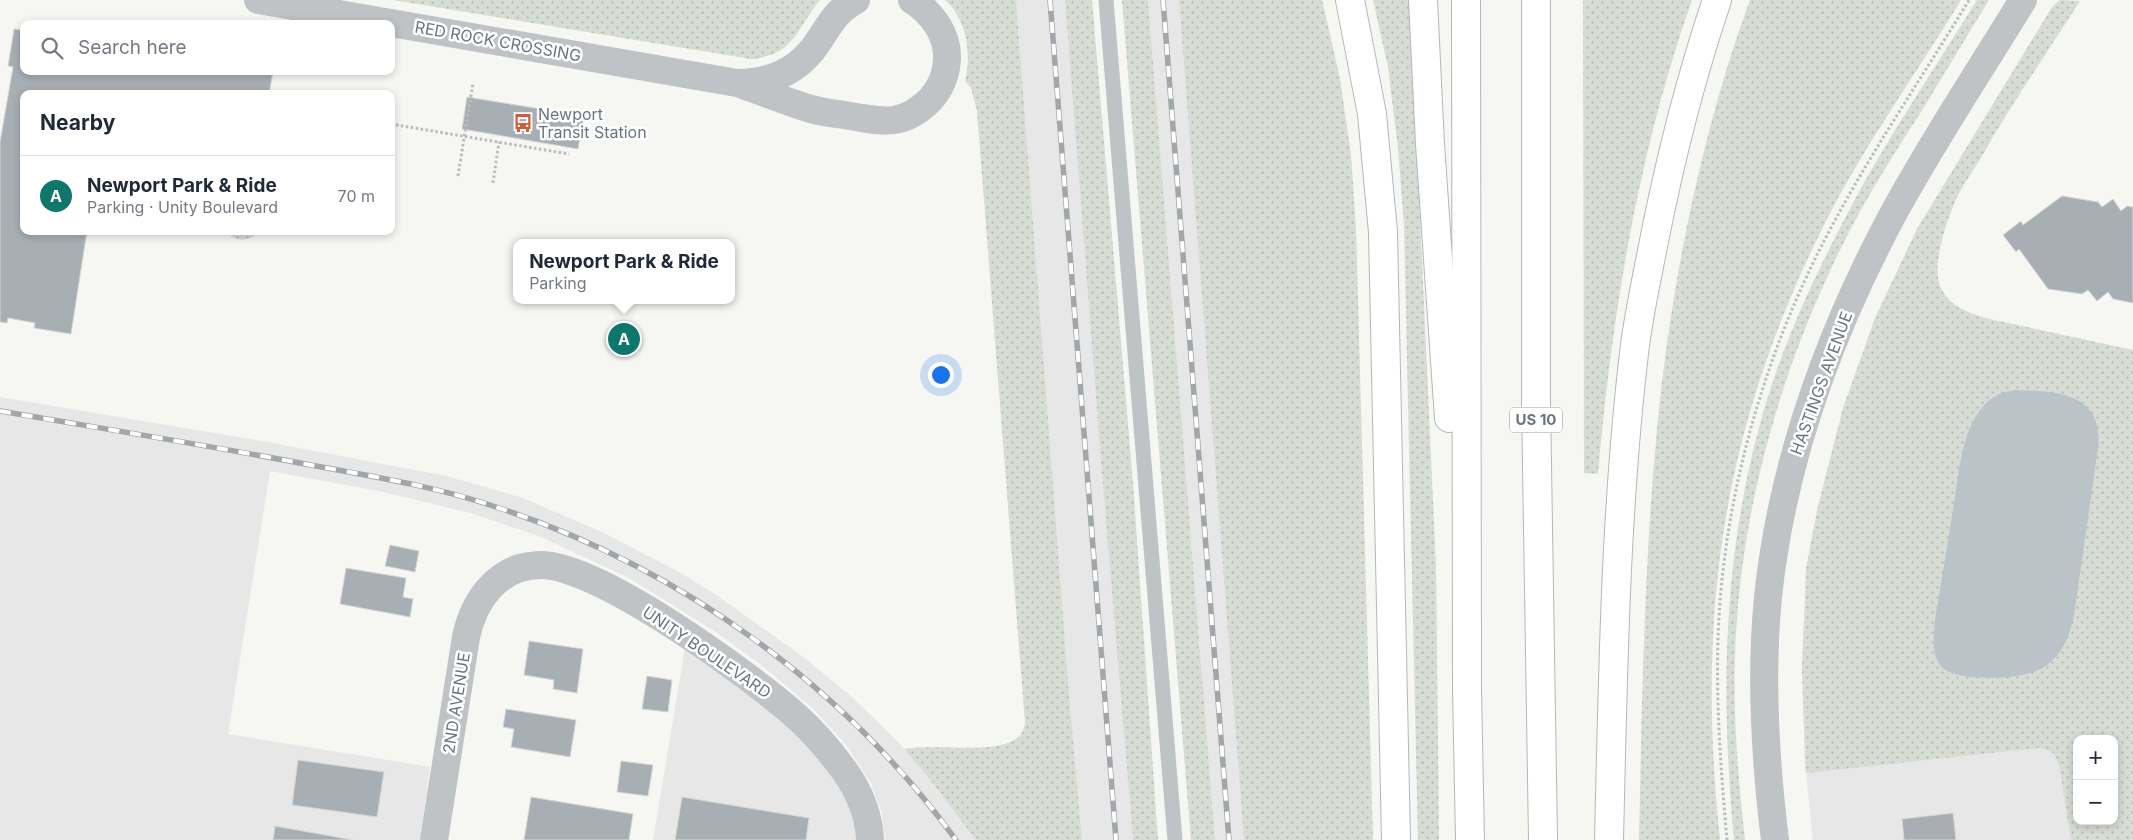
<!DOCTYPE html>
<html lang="en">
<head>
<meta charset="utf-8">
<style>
	body { margin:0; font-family:Inter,sans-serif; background:#f2f2f3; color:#1f2937 }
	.controls { position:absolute; right:15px; bottom:15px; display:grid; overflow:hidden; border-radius:10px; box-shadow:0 2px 8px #0003 }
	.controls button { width:45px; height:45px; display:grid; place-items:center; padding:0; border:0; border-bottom:1px solid #e0e1e3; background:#fff; color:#1f2937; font:25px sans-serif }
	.you { position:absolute; left:940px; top:374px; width:18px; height:18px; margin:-12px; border:4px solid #fff; border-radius:50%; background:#1a73e8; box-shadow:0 0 0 8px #1a73e833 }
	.badge { display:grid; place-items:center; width:32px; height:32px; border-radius:50%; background:#0f766e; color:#fff; font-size:16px; font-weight:700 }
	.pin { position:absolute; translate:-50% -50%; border:2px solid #fff; box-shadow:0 1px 5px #0006 }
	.popup { position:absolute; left:513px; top:239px; width:222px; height:65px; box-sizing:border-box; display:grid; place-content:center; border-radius:10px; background:#fff; filter:drop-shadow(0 1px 4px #0005); font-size:16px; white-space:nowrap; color:#747a83 }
	.popup b { font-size:19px; color:#1f2937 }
	.popup::after { content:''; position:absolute; left:50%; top:100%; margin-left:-10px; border:10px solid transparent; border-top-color:#fff }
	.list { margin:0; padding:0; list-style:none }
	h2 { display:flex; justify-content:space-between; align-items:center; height:65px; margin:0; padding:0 20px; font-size:21px }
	h2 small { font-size:16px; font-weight:400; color:#747a83 }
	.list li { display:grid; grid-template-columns:32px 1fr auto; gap:15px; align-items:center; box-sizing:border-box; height:80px; padding:0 20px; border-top:1px solid #e0e1e3 }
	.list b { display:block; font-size:19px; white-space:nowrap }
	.list p { margin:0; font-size:16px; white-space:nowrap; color:#747a83 }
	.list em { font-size:16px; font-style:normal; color:#747a83 }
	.icon { flex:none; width:28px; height:28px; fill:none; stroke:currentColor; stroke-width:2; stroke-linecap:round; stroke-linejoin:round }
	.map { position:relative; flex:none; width:2133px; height:840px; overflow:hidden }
	.search { position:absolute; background:#fff; box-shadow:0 2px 8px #0003; left:20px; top:20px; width:375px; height:55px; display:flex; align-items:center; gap:12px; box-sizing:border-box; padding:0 18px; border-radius:10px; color:#747a83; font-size:19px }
	.panel { position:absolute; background:#fff; box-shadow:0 2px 8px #0003; left:20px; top:90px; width:375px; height:145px; border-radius:10px }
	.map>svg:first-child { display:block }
</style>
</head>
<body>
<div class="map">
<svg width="2133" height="840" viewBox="0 0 2133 840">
	<defs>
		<pattern id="grass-dots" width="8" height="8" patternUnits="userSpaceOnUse" patternTransform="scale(1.25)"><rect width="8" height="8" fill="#d7dcd4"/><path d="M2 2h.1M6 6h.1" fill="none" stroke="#b2b7b1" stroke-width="1.8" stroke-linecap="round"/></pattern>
	</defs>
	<rect width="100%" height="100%" fill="#f6f6f3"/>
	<g fill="#e6e7e6">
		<path d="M 1016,0 L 1065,0 L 1101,462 L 1133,840 L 1082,840 L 1069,694 Z"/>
		<path d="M 1148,0 L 1179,0 L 1244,840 L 1215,840 Z"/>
		<path d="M 0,397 L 262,441 L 446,476 L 523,498 L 604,533 L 679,572 L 715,594 L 802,656 L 851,696 L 898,742 L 928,777 L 976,840 L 885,840 L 882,814 L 871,783 L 846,745 L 814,710 L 764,667 L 716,632 L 627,577 L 539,536 L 470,513 L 379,491 L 270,471 L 228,734 L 430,767 L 420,840 L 0,840 Z"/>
		<path d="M 685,648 L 786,720 L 842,788 L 855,823 L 856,840 L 653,840 Z"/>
		<path d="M 2064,736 L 2081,840 L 1813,840 L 1805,763 Z"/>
	</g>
	<g fill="url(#grass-dots)" fill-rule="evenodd">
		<path d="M 393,0 L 820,0 C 796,29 795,55 751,59 Z"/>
		<path d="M 945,0 L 1016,0 L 1069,694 L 1082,840 L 976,840 L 928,777 L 904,749 C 934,743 992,755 1016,739 C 1022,735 1024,729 1025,723 L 977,111 L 971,88 L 965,81 C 972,54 967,20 945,0 Z"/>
		<path d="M 1065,0 L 1092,0 L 1133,483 L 1158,840 L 1133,840 L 1101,462 Z"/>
		<path d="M 1122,0 L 1148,0 L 1215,840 L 1191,840 Z"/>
		<path d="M 1179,0 L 1322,0 L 1324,8 L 1340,79 L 1351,155 L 1356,228 L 1373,840 L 1244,840 Z"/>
		<path d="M 1373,0 L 1410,0 L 1436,566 L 1439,840 L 1418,840 L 1404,225 L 1398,148 L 1388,67 Z"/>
		<path d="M 1583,0 L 1692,0 C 1638,153 1612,314 1598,474 L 1584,473 Z"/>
		<path d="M 1750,0 L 1961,0 C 1916,74 1864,146 1825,223 C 1722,428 1696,613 1720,840 L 1639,840 C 1642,703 1644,566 1657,430 C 1670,289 1701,133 1750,0 Z"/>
		<path d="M 1977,0 L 1989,0 C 1966,37 1944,75 1921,112 C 1895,152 1869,193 1847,236 C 1781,366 1740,509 1735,655 C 1733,717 1738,779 1745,840 L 1734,840 C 1721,697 1722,564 1760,424 C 1779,353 1810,285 1844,220 C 1883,144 1932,73 1977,0 Z"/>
		<path d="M 2060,0 L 2080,1 C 2047,53 2012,103 1982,156 C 1973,171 1962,186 1955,202 C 1946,222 1932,265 1940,286 C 1948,306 1967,312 1985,318 L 2133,350 L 2133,840 L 2071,840 L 2059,764 L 2054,754 L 2050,751 L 2040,748 L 2028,749 L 1806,773 L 1805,763 L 1802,670 L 1806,568 L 1818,506 L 1843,408 L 1875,318 L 1917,229 L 2052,7 ZM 2077,739 L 2114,739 L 2114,821 L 2077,821 Z"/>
		<path d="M 226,231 L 260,231 C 249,242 236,243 226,231 Z"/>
	</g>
	<path fill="#bac3c8" d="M 2014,390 C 2057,391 2104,393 2098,448 L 2074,615 C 2070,632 2066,647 2053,660 C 2048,665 2040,670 2033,672 C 2015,679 1953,683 1940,665 C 1931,653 1934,635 1935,620 C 1941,584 1947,547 1953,510 C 1958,479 1961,432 1982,408 C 1990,397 2001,393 2014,390 Z"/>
	<g fill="#a8afb4" stroke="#d7d7d5">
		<path d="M 14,29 L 24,30 L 24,71 L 273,72 L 269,94 L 24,94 L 24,231 L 87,231 L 71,334 L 34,328 L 35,323 L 8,318 L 7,323 L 0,322 L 0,142 L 13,67 L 8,66 Z"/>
		<path d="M 467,97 L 584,116 L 578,149 L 462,129 Z"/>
		<path d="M 2062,196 L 2098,202 L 2102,207 L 2113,199 L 2121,211 L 2127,206 L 2133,207 L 2133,303 L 2113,299 L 2108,292 L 2097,301 L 2088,290 L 2082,294 L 2048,289 L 2019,249 L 2016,252 L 2003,235 L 2021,221 L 2023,225 Z"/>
		<path d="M 390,545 L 419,551 L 415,572 L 385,566 Z"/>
		<path d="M 346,568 L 406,578 L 403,597 L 413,599 L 410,617 L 340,604 Z"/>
		<path d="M 529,641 L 583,649 L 577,693 L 553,689 L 554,680 L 524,675 Z"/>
		<path d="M 647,676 L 672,680 L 668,712 L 642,709 Z"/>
		<path d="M 506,709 L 576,720 L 570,757 L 511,747 L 514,729 L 503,727 Z"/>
		<path d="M 298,760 L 384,772 L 377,817 L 292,805 Z"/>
		<path d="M 621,761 L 653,765 L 648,796 L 617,792 Z"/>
		<path d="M 531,797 L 633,814 L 629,840 L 524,840 Z"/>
		<path d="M 682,797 L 809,818 L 806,840 L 675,840 Z"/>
		<path d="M 1953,813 L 1956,840 L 1904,840 L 1902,819 Z"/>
		<path d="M 275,826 L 353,840 L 273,840 Z"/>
	</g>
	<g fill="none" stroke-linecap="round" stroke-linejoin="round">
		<g stroke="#b4b7ba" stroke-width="30">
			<g id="motorway">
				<path d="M 1350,0 L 1372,114 L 1383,232 L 1396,840"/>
				<path d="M 1423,0 L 1430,144 L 1449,418"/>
				<path d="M 1466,0 L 1467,689 L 1470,840"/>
				<path d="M 1536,0 L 1536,402 L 1543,840"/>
				<path d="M 1609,840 C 1613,675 1615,509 1635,345 C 1640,308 1648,272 1655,236 C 1671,156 1691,77 1717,0"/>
			</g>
		</g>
		<g stroke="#b9bcbe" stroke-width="3" stroke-dasharray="2.5 2.5" stroke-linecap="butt">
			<path d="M 391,124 L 569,154"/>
			<path d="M 458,176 L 473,83"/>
			<path d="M 493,183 L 499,142"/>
			<path d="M 1727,840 C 1720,761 1714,681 1720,601 C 1730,478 1766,354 1823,243 C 1866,159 1920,81 1969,0"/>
		</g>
		<path stroke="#bfc3c6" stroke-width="15" d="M 1106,0 L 1175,840"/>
		<g stroke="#bfc3c6" stroke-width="28">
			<path d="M 258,0 L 737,83 C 771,83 799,71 818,42 C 830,24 837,10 856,0"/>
			<path d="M 743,85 C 766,93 788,102 811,109 C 825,113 841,114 856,117 C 868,119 881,122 894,120 C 907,118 920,110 930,100 C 941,88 946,76 947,59 C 948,34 932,13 912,0"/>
			<path d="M 434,840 L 466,637 C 474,599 499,565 541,565 C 599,565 751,676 796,716 C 814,732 830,751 844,770 C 859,791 869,814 870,840"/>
		</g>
		<path stroke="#bfc3c6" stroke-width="28" d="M 1775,840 C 1765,759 1760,678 1768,597 C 1782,463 1829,334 1892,216 C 1932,142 1979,72 2023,0"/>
		<use href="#motorway" stroke="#fff" stroke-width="28"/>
		<g stroke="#a1a6ab" stroke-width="5.5">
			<g id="rail">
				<path d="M 1050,0 L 1116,840"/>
				<path d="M 1163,0 L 1229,840"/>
				<path d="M 0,411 C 105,429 211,446 316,466 C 376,477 438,487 496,507 C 679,567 843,685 956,840"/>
			</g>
		</g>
		<use href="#rail" stroke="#fff" stroke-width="4" stroke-dasharray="11" stroke-linecap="butt"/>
	</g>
	<defs>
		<g id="bus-bare" transform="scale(1.5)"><path d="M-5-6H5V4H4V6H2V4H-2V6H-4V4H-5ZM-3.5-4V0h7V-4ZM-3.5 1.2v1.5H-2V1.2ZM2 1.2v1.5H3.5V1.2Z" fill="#d25c36" stroke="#fff" stroke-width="2.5" paint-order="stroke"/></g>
	</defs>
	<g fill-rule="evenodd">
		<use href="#bus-bare" x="523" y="123"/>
	</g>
	<g text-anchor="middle" stroke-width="5" stroke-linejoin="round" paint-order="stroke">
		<rect fill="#fff" stroke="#959ea7" stroke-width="1" x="1510" y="407.5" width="52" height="25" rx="4"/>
		<g font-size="15" font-weight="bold" fill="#687581">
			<text x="1536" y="425">US 10</text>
		</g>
		<g font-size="16" fill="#687581" stroke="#fff">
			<text transform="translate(498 41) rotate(10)" y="6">RED ROCK CROSSING</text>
			<text transform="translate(1821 383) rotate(-70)" y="6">HASTINGS AVENUE</text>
			<text transform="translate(707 652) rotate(34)" y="6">UNITY BOULEVARD</text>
			<text transform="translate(456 703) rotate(-81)" y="6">2ND AVENUE</text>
		</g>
		<g font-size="16" fill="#687581" stroke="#fff" text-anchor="start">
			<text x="538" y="120">Newport<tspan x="538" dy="18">Transit Station</tspan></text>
		</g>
	</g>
</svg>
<div class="controls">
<button>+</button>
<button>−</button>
</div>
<div class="you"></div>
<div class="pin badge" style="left:624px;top:339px">A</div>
<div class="popup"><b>Newport Park &amp; Ride</b>Parking</div>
<div class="search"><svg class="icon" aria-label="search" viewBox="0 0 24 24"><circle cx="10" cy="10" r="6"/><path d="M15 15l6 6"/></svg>Search here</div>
<section class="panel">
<h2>Nearby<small></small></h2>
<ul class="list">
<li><span class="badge">A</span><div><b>Newport Park &amp; Ride</b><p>Parking · Unity Boulevard</p></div><em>70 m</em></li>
</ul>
</section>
</div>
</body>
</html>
